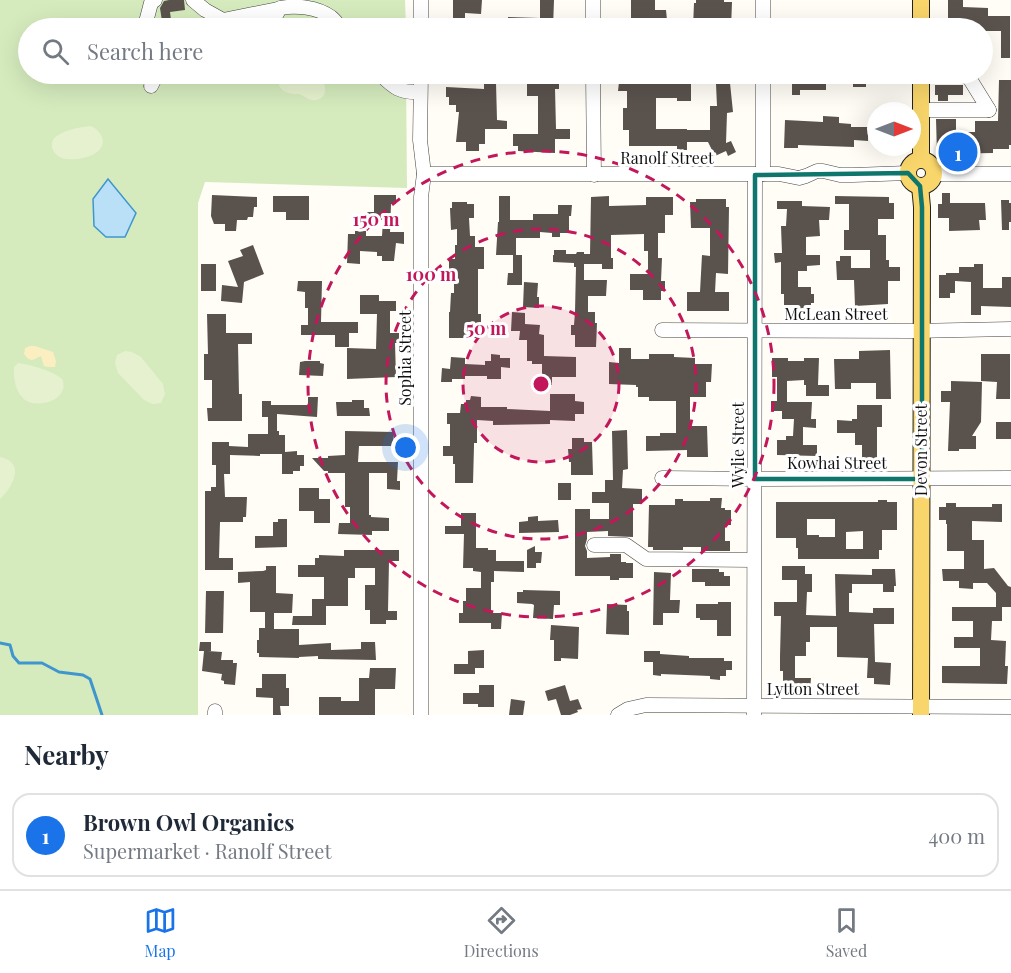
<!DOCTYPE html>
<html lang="en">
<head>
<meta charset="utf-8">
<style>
	body { margin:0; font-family:"Playfair Display",serif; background:#f6f6f7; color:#1f2937 }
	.compass { position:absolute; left:867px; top:102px; width:54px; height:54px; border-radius:50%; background:#fff; box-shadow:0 6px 24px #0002; rotate:90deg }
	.you { position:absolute; left:406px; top:448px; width:21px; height:21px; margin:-15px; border:4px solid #fff; border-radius:50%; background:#1a73e8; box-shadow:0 0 0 9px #1a73e833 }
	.badge { display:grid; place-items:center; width:39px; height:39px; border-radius:50%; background:#1a73e8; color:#fff; font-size:20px; font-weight:700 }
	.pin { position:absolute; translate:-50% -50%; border:3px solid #fff; box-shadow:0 2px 6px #0006 }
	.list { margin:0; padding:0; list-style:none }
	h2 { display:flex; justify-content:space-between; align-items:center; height:78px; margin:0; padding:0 24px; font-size:26px }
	h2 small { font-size:20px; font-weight:400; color:#747a83 }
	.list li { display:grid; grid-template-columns:39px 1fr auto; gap:18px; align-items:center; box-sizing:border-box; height:84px; margin:0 12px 12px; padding:0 12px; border:2px solid #e0e1e3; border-radius:18px }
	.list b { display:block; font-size:22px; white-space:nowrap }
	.list p { margin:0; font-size:20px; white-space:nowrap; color:#747a83 }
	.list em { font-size:20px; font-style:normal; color:#747a83 }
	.icon { flex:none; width:33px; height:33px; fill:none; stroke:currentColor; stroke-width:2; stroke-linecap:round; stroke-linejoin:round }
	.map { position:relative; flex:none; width:1011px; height:715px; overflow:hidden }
	.search { position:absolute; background:#fff; box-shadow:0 6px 24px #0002; left:18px; right:18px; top:18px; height:66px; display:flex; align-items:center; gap:15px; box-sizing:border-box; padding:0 21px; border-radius:33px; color:#747a83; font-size:22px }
	.sheet { height:174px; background:#fff }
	nav { display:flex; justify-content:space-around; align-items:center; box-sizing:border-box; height:84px; border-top:2px solid #e0e1e3; background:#fff; font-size:16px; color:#747a83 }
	nav a { display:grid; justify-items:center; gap:3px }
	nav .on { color:#1a73e8 }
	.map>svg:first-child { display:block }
</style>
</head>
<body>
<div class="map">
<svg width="1011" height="715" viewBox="0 0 1011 715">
	<rect width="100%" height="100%" fill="#fffdf5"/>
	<path fill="#d5ebbd" d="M 0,0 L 405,0 L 406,28 L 28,28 L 28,74 L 406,74 L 407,188 L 205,182 L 198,203 L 198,715 L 0,715 Z"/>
	<path fill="#fbeec1" d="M 30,346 L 35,346 L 53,352 L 56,361 L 55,367 L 48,367 L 44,366 L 41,356 C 34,359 31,364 24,354 L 25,348 Z"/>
	<g fill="#e6f2cf">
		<path d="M 280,74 C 290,74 302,72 312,74 C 325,76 332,97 316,100 C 309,101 305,96 299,94 C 297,94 291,94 289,93 C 280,91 278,85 277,76 Z"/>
		<path d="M 91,126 C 104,132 108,147 94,154 C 87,158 75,160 67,159 C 53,158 45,141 60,134 C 69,129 81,127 91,126 Z"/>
		<path d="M 125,351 L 132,352 L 141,357 L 163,384 L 165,394 L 161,403 L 153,404 L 144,400 L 118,373 L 115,363 L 117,355 Z"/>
		<path d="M 18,363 C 31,365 54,371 63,380 C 63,381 64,388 63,389 C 60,402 37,407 27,401 C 16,395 13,378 14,367 Z"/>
		<path d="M 0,457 C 26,462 13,487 0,499 Z"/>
	</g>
	<path fill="#b9e0f7" stroke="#3f96cf" stroke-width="1.5" d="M 108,179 L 136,213 L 125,237 L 106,237 L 94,226 L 93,199 Z"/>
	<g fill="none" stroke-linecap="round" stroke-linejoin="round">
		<path stroke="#3f96cf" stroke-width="3" d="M 0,643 L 10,645 L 13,656 L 19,663 L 42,663 L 59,672 L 83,675 L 90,679 L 102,715"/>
	</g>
	<g fill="#5a524d" fill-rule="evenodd">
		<path d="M 169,0 L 184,0 L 185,10 L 170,12 L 172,28 L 163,28 L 160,8 L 164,1 Z"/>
		<path d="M 453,0 L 482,0 L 481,14 L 465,13 L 465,28 L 453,28 Z"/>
		<path d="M 540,0 L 554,0 L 553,28 L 508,28 L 508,17 L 540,18 Z"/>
		<path d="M 631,0 L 655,0 L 655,10 L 666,10 L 667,20 L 651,20 L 651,28 L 631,28 Z"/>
		<path d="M 696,0 L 724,0 L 724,2 L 732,2 L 731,28 L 693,28 L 694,3 L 696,3 Z"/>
		<path d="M 948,0 L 963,0 L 963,7 L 988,8 L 988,16 L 1010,16 L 1010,58 L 1001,58 L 1001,31 L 982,31 L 982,28 L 956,28 L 956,20 L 948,20 Z"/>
		<path d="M 630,74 L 653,74 L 653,83 L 681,83 L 681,81 L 691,81 L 691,101 L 677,101 L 677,98 L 656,98 L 656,129 L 687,129 L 687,130 L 710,130 L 710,106 L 717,106 L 716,84 L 730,83 L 733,112 L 727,113 L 726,143 L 731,141 L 736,152 L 728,156 L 726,151 L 715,156 L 708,142 L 687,142 L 687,150 L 677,150 L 677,146 L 629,146 L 629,130 L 623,130 L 623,108 L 627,108 L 627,91 L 618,91 L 619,82 L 630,82 Z"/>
		<path d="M 807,74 L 826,74 L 826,90 L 800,90 L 800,95 L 792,95 L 792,79 L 807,79 Z"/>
		<path d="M 853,74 L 894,74 L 894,82 L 866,82 L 866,87 L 853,87 Z"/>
		<path d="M 527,77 L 559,79 L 559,89 L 555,89 L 556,129 L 570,129 L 570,139 L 555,139 L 555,153 L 518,151 L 518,146 L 513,146 L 513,134 L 538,134 L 538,96 L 527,96 Z"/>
		<path d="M 999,80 L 1011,80 L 1011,145 L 1009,145 L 1009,149 L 993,149 L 993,153 L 937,154 L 936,119 L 956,119 L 956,132 L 975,132 L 975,121 L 998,121 Z"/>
		<path d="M 484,83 L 496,83 L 497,120 L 507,121 L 507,129 L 485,129 L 485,144 L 479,144 L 479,151 L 466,151 L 466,142 L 456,142 L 459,112 L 456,112 L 456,105 L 449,105 L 449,97 L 446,97 L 446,87 L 484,89 Z"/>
		<path d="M 935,85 L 963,85 L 963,95 L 948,95 L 948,101 L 938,101 L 938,95 L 935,95 Z"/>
		<path d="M 823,116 L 839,117 L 839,123 L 851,124 L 851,127 L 868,127 L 868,141 L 854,140 L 854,147 L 798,145 L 798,148 L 784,148 L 785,120 L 823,122 Z"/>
		<path d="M 942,193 L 950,193 L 950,203 L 985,203 L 986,220 L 979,220 L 980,230 L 949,231 L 949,218 L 938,218 L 938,204 L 942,204 Z"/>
		<path d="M 212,195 L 257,197 L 257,207 L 254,207 L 253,217 L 248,217 L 247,220 L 237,220 L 236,231 L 225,231 L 225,224 L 214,224 L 211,216 Z"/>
		<path d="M 374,195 L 396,195 L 396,204 L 391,204 L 390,232 L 404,232 L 404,244 L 396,243 L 394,261 L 382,261 L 382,256 L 377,256 L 377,252 L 360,251 L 360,264 L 347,263 L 348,234 L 355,234 L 355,231 L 366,231 L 366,236 L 382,236 L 383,220 L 367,220 L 367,212 L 374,212 Z"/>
		<path d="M 273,196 L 309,196 L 309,220 L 286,220 L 286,212 L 273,212 Z"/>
		<path d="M 499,196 L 510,196 L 510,220 L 533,220 L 533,214 L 558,214 L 558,205 L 572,205 L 571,216 L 569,216 L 569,233 L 560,233 L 560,237 L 552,237 L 552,233 L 540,232 L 540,238 L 516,238 L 516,255 L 522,255 L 522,285 L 507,285 L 508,273 L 513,273 L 513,255 L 496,255 L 498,222 L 499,222 Z"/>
		<path d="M 609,196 L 609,206 L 646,205 L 646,197 L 673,197 L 673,215 L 665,215 L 665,233 L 658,233 L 658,258 L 662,258 L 661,281 L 665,281 L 665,291 L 661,291 L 661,300 L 643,300 L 643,290 L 630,290 L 630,274 L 648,274 L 648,251 L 644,251 L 644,234 L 611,235 L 611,258 L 613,258 L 613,269 L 602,269 L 602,264 L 584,264 L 584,280 L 607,280 L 606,296 L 588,296 L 588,312 L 595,312 L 595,323 L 597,323 L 596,347 L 575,347 L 575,335 L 571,335 L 571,325 L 574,325 L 575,312 L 576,267 L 574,267 L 574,263 L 553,262 L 553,255 L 554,255 L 554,250 L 566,250 L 566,254 L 576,254 L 577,252 L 584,252 L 584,254 L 590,254 L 591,197 Z"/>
		<path d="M 835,196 L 889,197 L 889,203 L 894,203 L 894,219 L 878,219 L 878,235 L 886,235 L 886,260 L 889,260 L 889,267 L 900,267 L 900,281 L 888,281 L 888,304 L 855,306 L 854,280 L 837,280 L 836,261 L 840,261 L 840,256 L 851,256 L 851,268 L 870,268 L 870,250 L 844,250 L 844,230 L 849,230 L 849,204 L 835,204 Z"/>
		<path d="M 696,199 L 726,199 L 726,207 L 729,207 L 728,274 L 716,273 L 715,292 L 729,292 L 729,311 L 687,311 L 687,292 L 700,292 L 702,255 L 710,256 L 710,228 L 691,228 L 690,202 L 696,202 Z"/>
		<path d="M 1001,200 L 1009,200 L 1009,203 L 1011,203 L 1011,222 L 1009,222 L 1009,230 L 1002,230 Z"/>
		<path d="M 777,201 L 802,201 L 802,206 L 830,207 L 829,220 L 819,220 L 820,236 L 806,237 L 806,255 L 820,255 L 820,265 L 807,266 L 807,271 L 798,271 L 798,287 L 811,287 L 811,294 L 814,294 L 814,303 L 811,303 L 811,309 L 798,309 L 798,305 L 784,305 L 784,294 L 781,294 L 781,262 L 775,263 L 774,253 L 782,253 L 781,226 L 786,226 L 787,209 L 777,209 Z"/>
		<path d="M 452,202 L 467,202 L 467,204 L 474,204 L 474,218 L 469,218 L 470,236 L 475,236 L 475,247 L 484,247 L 484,269 L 478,269 L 478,314 L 481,314 L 481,338 L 449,338 L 449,312 L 450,312 L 451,293 L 454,293 L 454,273 L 449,273 L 449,259 L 455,259 L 455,245 L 457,245 L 457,229 L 451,230 L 450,208 L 452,208 Z"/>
		<path d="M 253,245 L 264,274 L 244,282 L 242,303 L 221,301 L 222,285 L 238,287 L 228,261 L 243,256 L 240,250 Z"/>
		<rect x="201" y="264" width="15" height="27"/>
		<path d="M 974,264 L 983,264 L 983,288 L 1002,288 L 1002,277 L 1011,277 L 1011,307 L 981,306 L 981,315 L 971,315 L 971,282 L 955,281 L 955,293 L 950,293 L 950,298 L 939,298 L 939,275 L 946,275 L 946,273 L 959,273 L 959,267 L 974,267 Z"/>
		<path d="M 298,281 L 322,281 L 321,322 L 358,322 L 358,333 L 349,333 L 349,347 L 335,347 L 335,335 L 301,335 L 301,325 L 308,325 L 308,308 L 305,308 L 305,292 L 297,291 Z"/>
		<path d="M 524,282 L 538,283 L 537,297 L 539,297 L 539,308 L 523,307 Z"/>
		<path d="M 360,295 L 379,295 L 379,301 L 396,301 L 396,311 L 390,311 L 390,333 L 399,333 L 399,343 L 395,343 L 396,377 L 347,379 L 347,348 L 376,349 L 377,314 L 360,314 Z"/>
		<path d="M 512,312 L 525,313 L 525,324 L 540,325 L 539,334 L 544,335 L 544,356 L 576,357 L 576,377 L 552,377 L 552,385 L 542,385 L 542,364 L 532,364 L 532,361 L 527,361 L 527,340 L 519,340 L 520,331 L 511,331 Z"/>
		<path d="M 207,314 L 226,314 L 226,333 L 252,333 L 252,344 L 238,344 L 239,394 L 242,394 L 242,421 L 208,421 L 207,408 L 212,408 L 212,380 L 204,380 L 204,354 L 208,354 Z"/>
		<path d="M 619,348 L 631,348 L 631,359 L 649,359 L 649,354 L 674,354 L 674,357 L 695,358 L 695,364 L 712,364 L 711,382 L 706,382 L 706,397 L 690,397 L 690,426 L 707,426 L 708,457 L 687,457 L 687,450 L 646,451 L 646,436 L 660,436 L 660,433 L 676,433 L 676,401 L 649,401 L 649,397 L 638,397 L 638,387 L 636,387 L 636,385 L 609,384 L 609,362 L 619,363 Z"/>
		<path d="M 890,350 L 891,399 L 876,399 L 876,383 L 851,383 L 851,389 L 835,389 L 834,359 L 859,359 L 859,351 Z"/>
		<path d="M 491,354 L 500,355 L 500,358 L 510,358 L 510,368 L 501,367 L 501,379 L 487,379 L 487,376 L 465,376 L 465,379 L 452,379 L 452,382 L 441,382 L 442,368 L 450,369 L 451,357 L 465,358 L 465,364 L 485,365 L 485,361 L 491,361 Z"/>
		<path d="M 981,354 L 1010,354 L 1010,399 L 996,399 L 997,382 L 981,381 Z"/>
		<path d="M 772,358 L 788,358 L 788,361 L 804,361 L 804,358 L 819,358 L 818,385 L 829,385 L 829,396 L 806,396 L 806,385 L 804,385 L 804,380 L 787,381 L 787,402 L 812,402 L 811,419 L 816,419 L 816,428 L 803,427 L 803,445 L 817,445 L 817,456 L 777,455 L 777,440 L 786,440 L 786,436 L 793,436 L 794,419 L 782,419 L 782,411 L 771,411 L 771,401 L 777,401 L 777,377 L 772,377 Z"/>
		<path d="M 305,361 L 320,361 L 320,363 L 324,364 L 323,376 L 299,375 L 300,362 Z"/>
		<path d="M 951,381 L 982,382 L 981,422 L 972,436 L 976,436 L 976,449 L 959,449 L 959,451 L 948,451 L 950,402 L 941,402 L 941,391 L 951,391 Z"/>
		<path d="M 550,394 L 575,394 L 575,401 L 584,402 L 584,414 L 575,414 L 575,421 L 550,420 L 550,424 L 493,425 L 493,421 L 477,420 L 477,443 L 474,443 L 474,446 L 473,483 L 455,483 L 455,464 L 453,464 L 453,456 L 443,456 L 443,446 L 450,446 L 450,424 L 447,424 L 447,413 L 460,413 L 461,404 L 466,404 L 466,400 L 470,400 L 471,396 L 481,397 L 481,407 L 507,407 L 507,409 L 550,411 Z"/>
		<path d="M 308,397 L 318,397 L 317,417 L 277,414 L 277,431 L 279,431 L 279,435 L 285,435 L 285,452 L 297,451 L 297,455 L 304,455 L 304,466 L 300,466 L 300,471 L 293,471 L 293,474 L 282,474 L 282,454 L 260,454 L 260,456 L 230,455 L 230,474 L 224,474 L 225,497 L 247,497 L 246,517 L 243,517 L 243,522 L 220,522 L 219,558 L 233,558 L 233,570 L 205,570 L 205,491 L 211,491 L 211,487 L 216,487 L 216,465 L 212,465 L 212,442 L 229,442 L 229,446 L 248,447 L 248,434 L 268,434 L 268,417 L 262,417 L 262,401 L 271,401 L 271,405 L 308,405 Z"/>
		<path d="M 352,400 L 364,400 L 364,408 L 369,408 L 370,416 L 337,416 L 336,402 L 352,402 Z"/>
		<path d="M 857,405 L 882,405 L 882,427 L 877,427 L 877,459 L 862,459 L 862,445 L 855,445 L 855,433 L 837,433 L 837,420 L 852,421 L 852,419 L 857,419 Z"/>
		<rect x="996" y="422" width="15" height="17"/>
		<path d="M 627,430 L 628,469 L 623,470 L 622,488 L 642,489 L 642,504 L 633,504 L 633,537 L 608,536 L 608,531 L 587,532 L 587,539 L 585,546 L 587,551 L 587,558 L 610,557 L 610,554 L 621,554 L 621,562 L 626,562 L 626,563 L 633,563 L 633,578 L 619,578 L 619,580 L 610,580 L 610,576 L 575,576 L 575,509 L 590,509 L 590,519 L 609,519 L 609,503 L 592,503 L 592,492 L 605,492 L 605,480 L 613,480 L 612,431 Z"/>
		<path d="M 345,431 L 394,432 L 393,446 L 359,446 L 358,462 L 398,462 L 397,481 L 400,481 L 400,490 L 387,489 L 387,473 L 369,473 L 369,515 L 371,515 L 371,517 L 389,518 L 389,531 L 372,531 L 372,535 L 338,534 L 339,523 L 350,523 L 350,507 L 345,507 L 345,473 L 328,473 L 328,471 L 324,471 L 312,458 L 328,458 L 328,456 L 345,455 Z"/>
		<path d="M 572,438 L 584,438 L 584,442 L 592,442 L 593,475 L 571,475 L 571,462 L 569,462 L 568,449 L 572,449 Z"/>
		<rect x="558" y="483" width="13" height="17"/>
		<path d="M 299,488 L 319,488 L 319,499 L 330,499 L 330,523 L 314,523 L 314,511 L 299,511 Z"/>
		<path d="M 710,498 L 722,498 L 721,508 L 725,508 L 725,510 L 731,510 L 731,525 L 725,525 L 725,541 L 730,541 L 730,551 L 701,551 L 701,547 L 683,547 L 683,550 L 653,550 L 653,547 L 648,547 L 649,505 L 675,505 L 675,499 L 683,499 L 683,501 L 710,501 Z"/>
		<path d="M 878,500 L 887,500 L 887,502 L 897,502 L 897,530 L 882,530 L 882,550 L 879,550 L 879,559 L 798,559 L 798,548 L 796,548 L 796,538 L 776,538 L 776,502 L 878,502 ZM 807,519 L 835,519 L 835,537 L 819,537 L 819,535 L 807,535 ZM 863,531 L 863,549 L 846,549 L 846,532 Z"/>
		<path d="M 946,503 L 956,503 L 956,507 L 992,507 L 992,504 L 1002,504 L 1002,522 L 972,521 L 972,540 L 984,540 L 984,569 L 994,568 L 1008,586 L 1011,587 L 1011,607 L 1002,607 L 1002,621 L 992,621 L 991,640 L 1006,641 L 1005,666 L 1008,666 L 1007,684 L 942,683 L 942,666 L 980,666 L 980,648 L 954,648 L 954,637 L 973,637 L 973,621 L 952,621 L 952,607 L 996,607 L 996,593 L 987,583 L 973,583 L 973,589 L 959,588 L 959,581 L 943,581 L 942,569 L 964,569 L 964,551 L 947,551 L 947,524 L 946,524 L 946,520 L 939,520 L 939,507 L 946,507 Z"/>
		<path d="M 461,513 L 476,513 L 476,548 L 488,548 L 488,550 L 496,550 L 496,561 L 524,561 L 524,572 L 494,571 L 494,582 L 491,582 L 491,613 L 502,613 L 501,629 L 491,629 L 491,623 L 459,623 L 459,613 L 463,613 L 463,601 L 466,601 L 466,588 L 481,588 L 481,572 L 473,571 L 473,568 L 463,568 L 464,534 L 445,534 L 445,526 L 461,526 Z"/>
		<path d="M 538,516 L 538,521 L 558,520 L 559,532 L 519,533 L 519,522 L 528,521 L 528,517 Z"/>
		<path d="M 278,519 L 287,519 L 287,547 L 255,548 L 255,536 L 273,536 L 273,522 L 278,522 Z"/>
		<path d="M 535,546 L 535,552 L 542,552 L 541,563 L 536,563 L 536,568 L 527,568 L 527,550 Z"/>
		<path d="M 344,550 L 399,550 L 399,561 L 389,561 L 388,611 L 397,611 L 397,620 L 386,620 L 386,624 L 370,624 L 370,610 L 365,610 L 365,585 L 375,585 L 375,568 L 355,568 L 355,578 L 348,578 L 348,606 L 326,606 L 326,625 L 292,625 L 293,616 L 312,616 L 312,599 L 324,599 L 324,577 L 298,577 L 298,565 L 315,565 L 315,558 L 319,558 L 319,555 L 344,556 Z"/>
		<path d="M 266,566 L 276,566 L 276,593 L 293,594 L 292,613 L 274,613 L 274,629 L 299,629 L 299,645 L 331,643 L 331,650 L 361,649 L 361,642 L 375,642 L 376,660 L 318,659 L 318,656 L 299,657 L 299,658 L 259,657 L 259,653 L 257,653 L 257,640 L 259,640 L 259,628 L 265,628 L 265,612 L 250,612 L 250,582 L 238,583 L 238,572 L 263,571 L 266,570 Z"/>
		<path d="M 782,566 L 805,566 L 805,574 L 812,574 L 812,592 L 807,592 L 806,615 L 836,616 L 835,574 L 872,575 L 872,569 L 895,569 L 896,586 L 894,586 L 894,592 L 883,592 L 883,584 L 852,584 L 852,593 L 849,593 L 849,612 L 873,613 L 873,608 L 894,608 L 894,624 L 874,624 L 875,662 L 891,663 L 890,685 L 874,684 L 874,678 L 867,678 L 868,658 L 837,657 L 837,627 L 810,627 L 810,642 L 806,642 L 806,656 L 795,656 L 795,678 L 811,678 L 810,691 L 802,691 L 802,687 L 799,686 L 783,686 L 783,671 L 780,671 L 780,656 L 781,616 L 774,616 L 774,602 L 797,602 L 797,580 L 782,580 Z"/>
		<path d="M 692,569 L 719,569 L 719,572 L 724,572 L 724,576 L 730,576 L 730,586 L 705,586 L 705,582 L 692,582 Z"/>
		<path d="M 654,572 L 671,573 L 670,600 L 680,600 L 679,613 L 663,613 L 663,625 L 653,625 Z"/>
		<path d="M 523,590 L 560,591 L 560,605 L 554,605 L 553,619 L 533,618 L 534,605 L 532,604 L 517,603 L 517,592 L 523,592 Z"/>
		<path d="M 206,591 L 224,591 L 223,633 L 205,633 Z"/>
		<path d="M 718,602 L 731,602 L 731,636 L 717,636 L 717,620 L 700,620 L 700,618 L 696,618 L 696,604 L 718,604 Z"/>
		<path d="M 607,604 L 627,605 L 627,611 L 629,611 L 629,635 L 606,634 Z"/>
		<path d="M 551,625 L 579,627 L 578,659 L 561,658 L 561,661 L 554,661 L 554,640 L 550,640 Z"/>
		<path d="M 200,642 L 211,642 L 211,651 L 208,651 L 222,652 L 221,660 L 233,660 L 233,663 L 237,663 L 235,685 L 224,684 L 224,681 L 221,680 L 222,674 L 202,671 L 204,651 L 199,651 Z"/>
		<path d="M 484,650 L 484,668 L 475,668 L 475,674 L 454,674 L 454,664 L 468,664 L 468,651 Z"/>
		<path d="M 644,651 L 660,651 L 660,654 L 689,656 L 689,658 L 724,658 L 724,661 L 732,661 L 732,670 L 726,670 L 726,676 L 720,676 L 720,680 L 710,679 L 710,676 L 661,674 L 661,676 L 653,675 L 653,662 L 644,662 Z"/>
		<path d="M 370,668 L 396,668 L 395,689 L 375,689 L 375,715 L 319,715 L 319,697 L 341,697 L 341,701 L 359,701 L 359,678 L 369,678 Z"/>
		<path d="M 262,674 L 286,674 L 286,688 L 289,688 L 289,706 L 280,706 L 281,715 L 273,715 L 273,698 L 256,697 L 256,688 L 262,688 Z"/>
		<path d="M 479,685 L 494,685 L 494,707 L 478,707 L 478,704 L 463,704 L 463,693 L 479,693 Z"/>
		<path d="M 565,685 L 570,701 L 578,699 L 582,709 L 577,710 L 578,712 L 570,715 L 561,715 L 556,699 L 548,701 L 545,691 Z"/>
		<path d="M 511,699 L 525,701 L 523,715 L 509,715 Z"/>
	</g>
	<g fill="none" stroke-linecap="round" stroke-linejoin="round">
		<g stroke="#444" stroke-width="15">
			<g id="minor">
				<path d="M 193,0 L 205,10 L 223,20 L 278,9"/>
				<path d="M 593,0 L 593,28"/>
				<path d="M 763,0 L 763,28"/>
				<path d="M 149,26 L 146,22 L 151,3 L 155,0"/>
				<path d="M 246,28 L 275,17 L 280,8 C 296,5 317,7 331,17 C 335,20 338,25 341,28"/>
				<path d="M 421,28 L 421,0"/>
				<path d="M 380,74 C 394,88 400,93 420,92"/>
				<path d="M 421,74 L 420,140 L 424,174 L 421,197 L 421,715"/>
				<path d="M 593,74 L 594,175"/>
				<path d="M 763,74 L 763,174"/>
				<path d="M 921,76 L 968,76 L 989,110"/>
				<path d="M 151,86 L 157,74"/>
				<path d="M 921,110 L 989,110"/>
				<path d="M 424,174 L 779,174 L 799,178 L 806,176 L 817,171 L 823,171 L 840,175 L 853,175 L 908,173"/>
				<path d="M 934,174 L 1011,174"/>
				<path d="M 662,330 L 912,331 L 1011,329"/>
				<path d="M 662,478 L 767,479 L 1011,478"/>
				<path d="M 594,545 L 626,545 L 646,559 L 753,560"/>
				<path d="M 215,711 L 215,715"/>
				<path d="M 618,715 L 628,709 L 646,705 L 1011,707"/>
				<path d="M 754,715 L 755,175"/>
			</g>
		</g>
		<g stroke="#222" stroke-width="18">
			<g id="major">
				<path d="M 921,0 L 921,28"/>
				<path d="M 921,74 L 921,160"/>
				<circle cx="921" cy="173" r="13"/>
				<path d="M 920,186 L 922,207 L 921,715"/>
			</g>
		</g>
		<use href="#minor" stroke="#fff" stroke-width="14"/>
		<use href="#major" stroke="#f9d66b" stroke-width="16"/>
	</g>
	<path fill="none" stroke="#0f766e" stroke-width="4.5" stroke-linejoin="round" d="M 908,173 L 920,186 L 922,207 L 922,479 L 755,479 L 755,175 Z"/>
	<circle cx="541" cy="384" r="78" fill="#c2185b" fill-opacity=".12"/>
	<g fill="none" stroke="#c2185b" stroke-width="3" stroke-dasharray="10 8">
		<circle cx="541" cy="384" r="78"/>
		<circle cx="541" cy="384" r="155"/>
		<circle cx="541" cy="384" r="233"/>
	</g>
	<g text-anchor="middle" stroke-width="6" stroke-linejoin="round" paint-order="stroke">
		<g font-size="16" fill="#111" stroke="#fff">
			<text x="667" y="164">Ranolf Street</text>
			<text x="836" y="320">McLean Street</text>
			<text transform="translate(405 358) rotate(-90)" y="6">Sophia Street</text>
			<text transform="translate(738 445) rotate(-90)" y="6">Wylie Street</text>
			<text transform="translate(921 450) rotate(-90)" y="6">Devon Street</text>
			<text x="837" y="469">Kowhai Street</text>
			<text x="813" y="695">Lytton Street</text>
		</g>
	</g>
	<circle cx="541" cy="384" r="9" fill="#c2185b" stroke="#fff" stroke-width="3"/>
	<g font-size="18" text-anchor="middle" font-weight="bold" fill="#c2185b" stroke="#fff" stroke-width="6" stroke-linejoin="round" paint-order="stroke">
		<text x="376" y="226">150 m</text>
		<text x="431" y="281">100 m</text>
		<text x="486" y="335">50 m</text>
	</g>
</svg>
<svg class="compass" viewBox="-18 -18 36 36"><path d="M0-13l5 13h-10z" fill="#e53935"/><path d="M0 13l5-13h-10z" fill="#747a83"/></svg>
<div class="you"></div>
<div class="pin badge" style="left:958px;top:152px">1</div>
<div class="search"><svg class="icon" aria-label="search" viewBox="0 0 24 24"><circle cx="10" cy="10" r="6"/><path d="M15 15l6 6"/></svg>Search here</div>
</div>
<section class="sheet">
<h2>Nearby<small></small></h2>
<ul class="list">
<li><span class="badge">1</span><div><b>Brown Owl Organics</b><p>Supermarket · Ranolf Street</p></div><em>400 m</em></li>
</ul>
</section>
<nav>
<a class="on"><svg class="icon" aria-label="map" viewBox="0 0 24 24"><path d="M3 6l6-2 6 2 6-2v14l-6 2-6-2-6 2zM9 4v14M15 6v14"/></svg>Map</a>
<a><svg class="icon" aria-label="directions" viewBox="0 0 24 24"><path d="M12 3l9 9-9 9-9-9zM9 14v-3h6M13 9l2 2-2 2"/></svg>Directions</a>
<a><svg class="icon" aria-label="saved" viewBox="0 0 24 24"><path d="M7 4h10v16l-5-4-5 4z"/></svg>Saved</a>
</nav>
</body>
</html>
